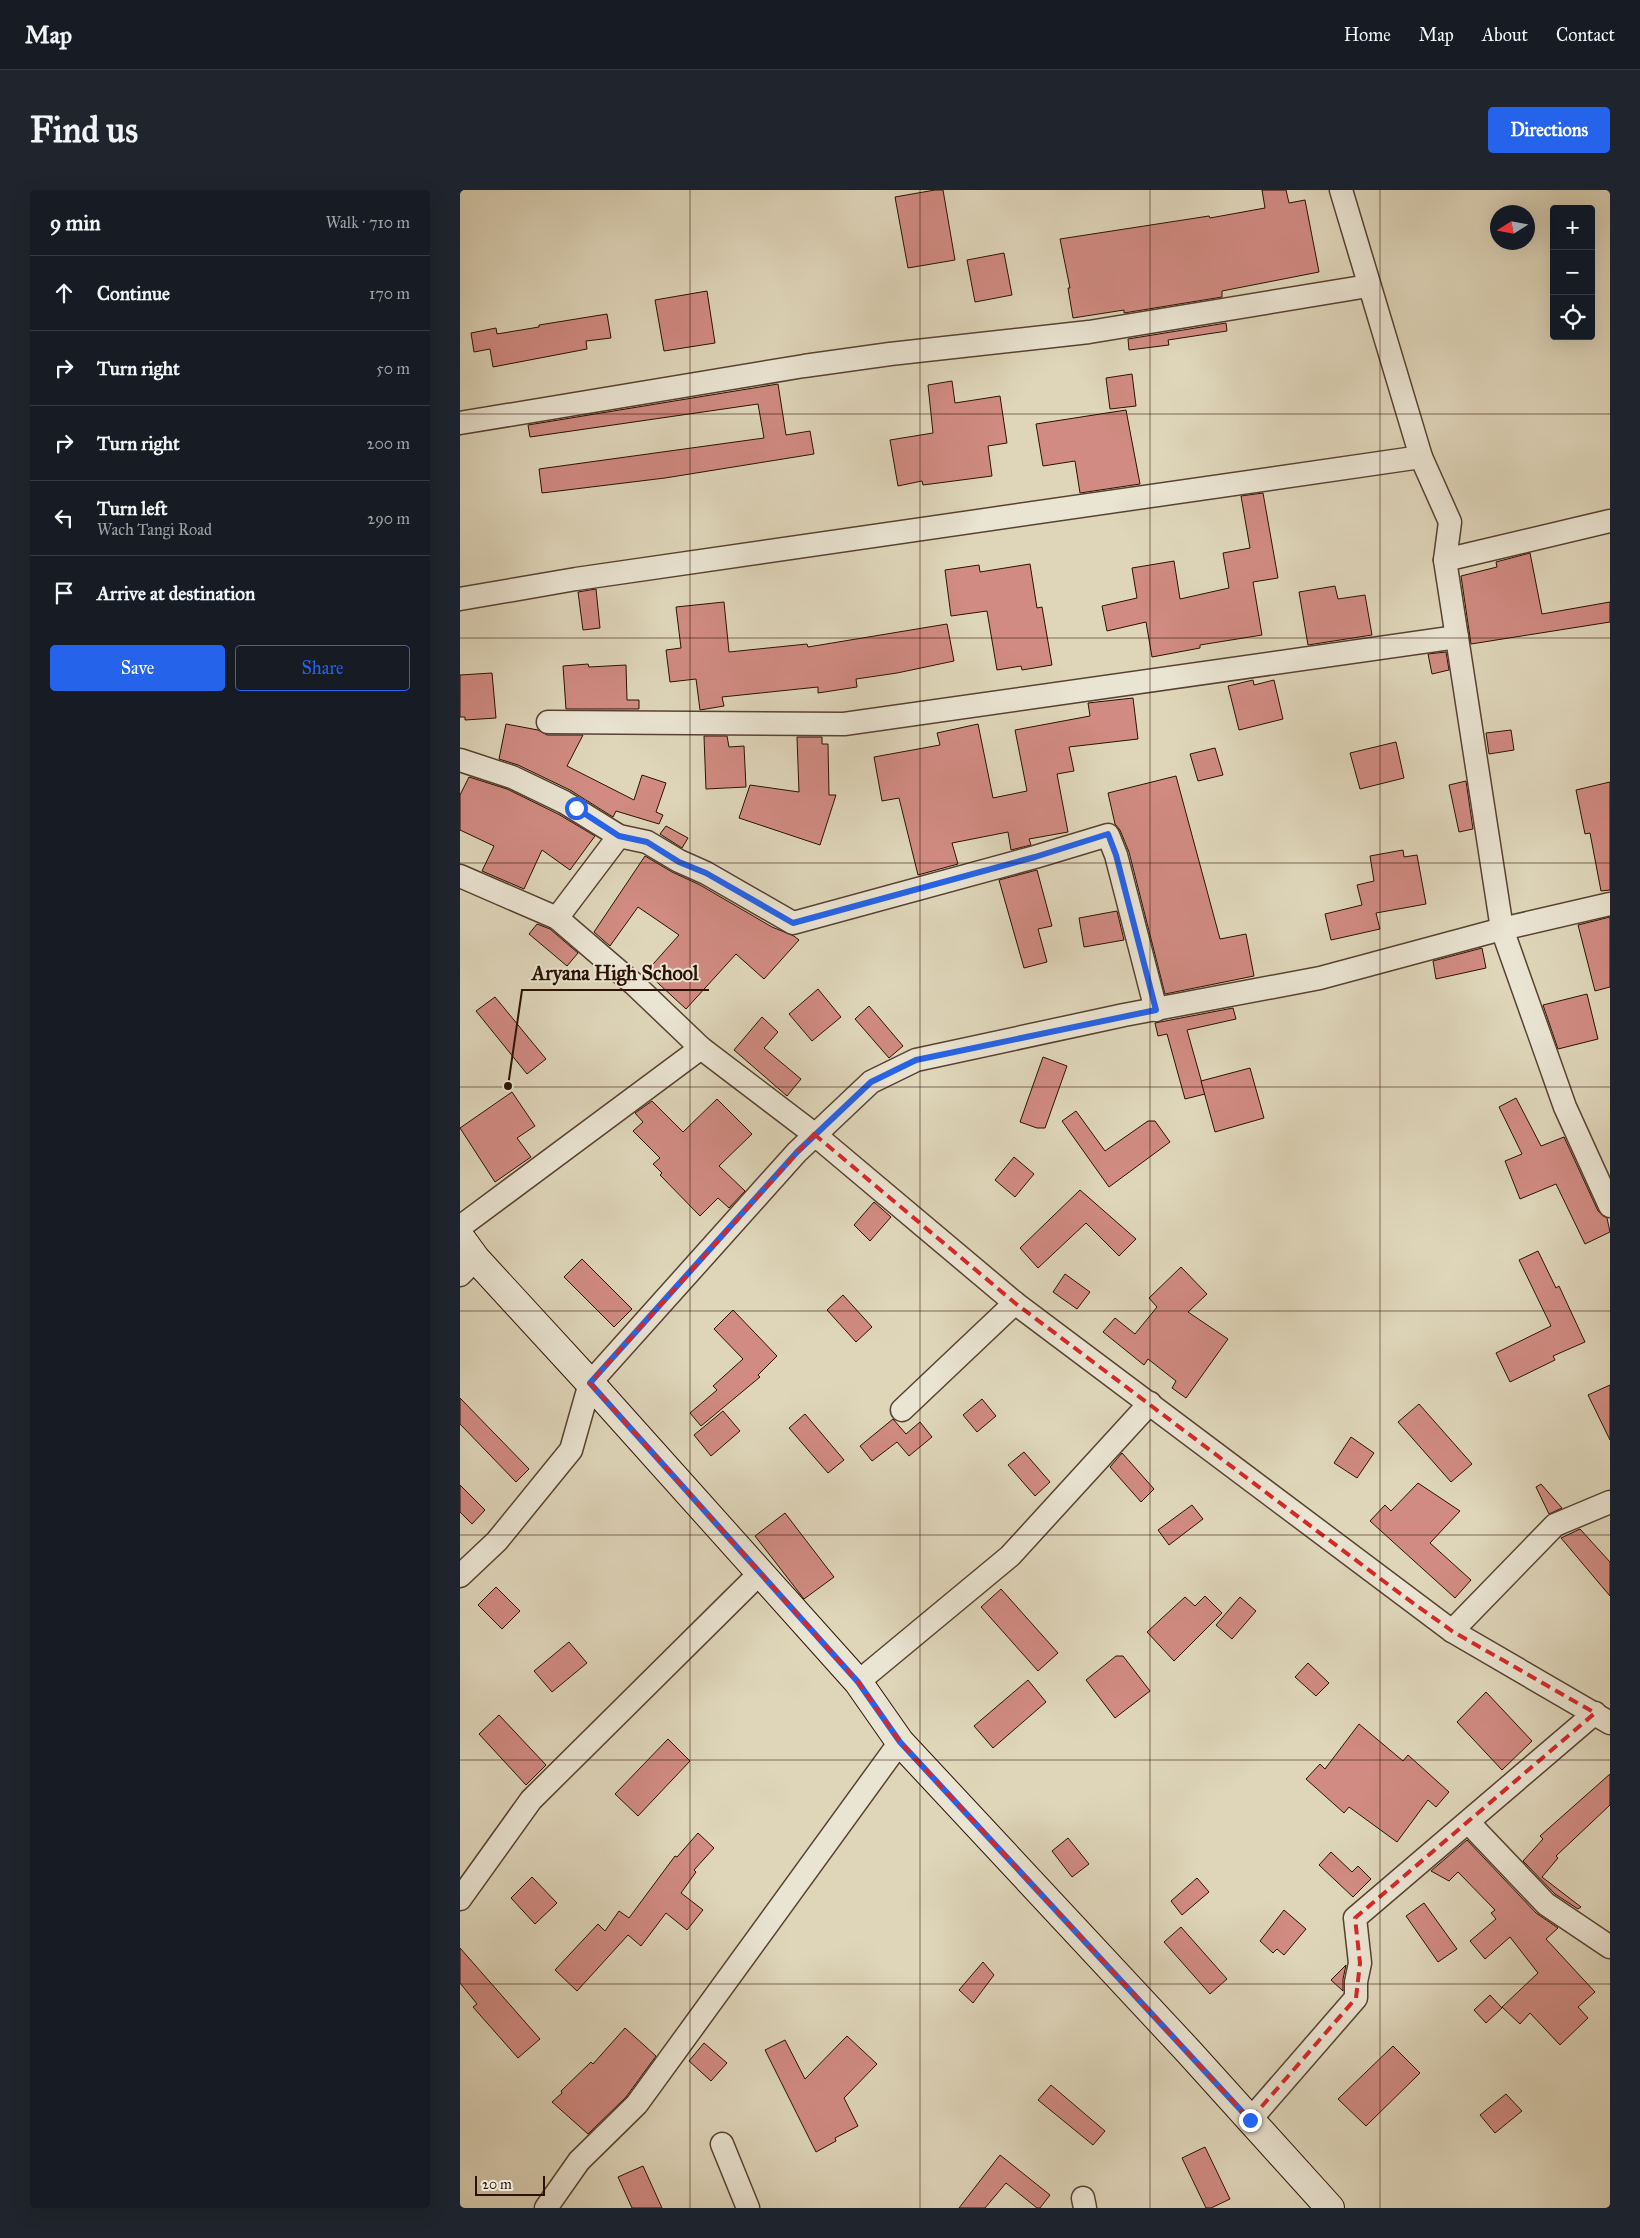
<!DOCTYPE html>
<html lang="en">
<head>
<meta charset="utf-8">
<style>
	body { margin:0; font-family:"IM FELL Great Primer",serif; background:#20242c; color:#f1f3f6 }
	.controls { position:absolute; right:15px; top:15px; display:grid; overflow:hidden; border-radius:5px; box-shadow:0 5px 20px #0002 }
	.controls button { width:45px; height:45px; display:grid; place-items:center; padding:0; border:0; border-bottom:1px solid #363941; background:#171b24; color:#f1f3f6; font:25px sans-serif }
	.compass { position:absolute; left:1030px; top:15px; width:45px; height:45px; border-radius:50%; background:#171b24; box-shadow:0 5px 20px #0002; rotate:259deg }
	.scale { position:absolute; left:15px; bottom:12px; width:70px; box-sizing:border-box; padding-left:5px; border:2px solid #2b1103; border-top:0; font-size:14px; line-height:18px; white-space:nowrap; color:#2b1103; -webkit-text-stroke:4px #eae4d2; paint-order:stroke }
	.stop { position:absolute; width:15px; height:15px; margin:-11px; border:4px solid #2563eb; border-radius:50%; background:#fff }
	.stop.end { background:#2563eb; border-color:#fff; box-shadow:0 1px 5px #0008 }
	.list { margin:0; padding:0; list-style:none }
	h2 { display:flex; justify-content:space-between; align-items:center; height:65px; margin:0; padding:0 20px; font-size:21px }
	h2 small { font-size:16px; font-weight:400; color:#9ea1a6 }
	.list li { display:grid; grid-template-columns:32px 1fr auto; gap:15px; align-items:center; box-sizing:border-box; height:75px; padding:0 20px; border-top:1px solid #363941 }
	.list b { display:block; font-size:19px; white-space:nowrap }
	.list p { margin:0; font-size:16px; white-space:nowrap; color:#9ea1a6 }
	.list em { font-size:16px; font-style:normal; color:#9ea1a6 }
	.actions { display:flex; gap:10px; padding:15px 20px }
	.actions a { flex:1; padding:11px 0; border:1px solid #2563eb; border-radius:5px; text-align:center; font-size:18px; color:#2563eb }
	.actions .main { background:#2563eb; color:#fff }
	.icon { flex:none; width:28px; height:28px; fill:none; stroke:currentColor; stroke-width:2; stroke-linecap:round; stroke-linejoin:round }
	.map { position:relative; flex:none; width:1150px; height:2018px; overflow:hidden; border-radius:5px }
	header { display:flex; align-items:center; gap:30px; box-sizing:border-box; height:70px; padding:0 25px; background:#171b24; border-bottom:1px solid #363941 }
	header strong { font-size:24px }
	nav { display:flex; gap:28px; margin-inline-start:auto; font-size:18px }
	.intro { display:flex; align-items:center; justify-content:space-between; box-sizing:border-box; height:120px; padding:0 30px }
	h1 { margin:0; font-size:35px }
	.button { padding:12px 22px; border-radius:5px; background:#2563eb; color:#fff; font-size:18px; font-weight:700 }
	main { display:flex; gap:30px; padding:0 30px }
	aside { flex:1; background:#171b24; border-radius:5px; box-shadow:0 5px 20px #0002 }
	.map>svg:first-child { display:block }
</style>
</head>
<body>
<header>
<strong>Map</strong>
<nav><a>Home</a><a>Map</a><a>About</a><a>Contact</a></nav>
</header>
<div class="intro"><h1>Find us</h1><a class="button">Directions</a></div>
<main>
<aside>
<h2>9 min<small>Walk · 710 m</small></h2>
<ul class="list">
<li><svg class="icon" aria-label="ahead" viewBox="0 0 24 24"><path d="M12 20V5M6 11l6-6 6 6"/></svg><div><b>Continue</b></div><em>170 m</em></li>
<li><svg class="icon" aria-label="right" viewBox="0 0 24 24"><path d="M7 20v-9h11M14 6l5 5-5 5"/></svg><div><b>Turn right</b></div><em>50 m</em></li>
<li><svg class="icon" aria-label="right" viewBox="0 0 24 24"><path d="M7 20v-9h11M14 6l5 5-5 5"/></svg><div><b>Turn right</b></div><em>200 m</em></li>
<li><svg class="icon" aria-label="left" viewBox="0 0 24 24"><path d="M17 20v-9H6M10 6l-5 5 5 5"/></svg><div><b>Turn left</b><p>Wach Tangi Road</p></div><em>290 m</em></li>
<li><svg class="icon" aria-label="arrive" viewBox="0 0 24 24"><path d="M6 21V4h12l-3 4 3 4H6"/></svg><div><b>Arrive at destination</b></div></li>
</ul>
<div class="actions"><a class="main">Save</a><a>Share</a></div>
</aside>
<div class="map">
<svg width="1150" height="2018" viewBox="0 0 1150 2018">
	<rect width="100%" height="100%" fill="#dfd6ba"/>
	<filter id="stains"><feTurbulence type="fractalNoise" baseFrequency=".004" numOctaves="4"/><feColorMatrix values="0 0 0 0 .2 0 0 0 0 .09 0 0 0 0 .02 0 0 0 .5 -.17"/></filter>
	<radialGradient id="worn" r=".72"><stop offset=".6" stop-color="#630" stop-opacity="0"/><stop offset="1" stop-color="#630" stop-opacity=".3"/></radialGradient>
	<g fill="#d18b82" stroke="#2b1103">
		<path d="M 475,0 L 483,0 L 495,70 L 448,78 L 435,7 Z"/>
		<path d="M 802,0 L 826,0 L 829,13 L 845,10 L 859,82 L 762,101 L 762,107 L 664,123 L 664,120 L 613,128 L 608,98 L 610,98 L 600,49 L 749,26 L 750,28 L 805,18 Z"/>
		<path d="M 544,63 L 552,105 L 515,112 L 507,70 Z"/>
		<path d="M 247,101 L 255,153 L 204,161 L 195,110 Z"/>
		<path d="M 147,124 L 151,148 L 126,151 L 127,159 L 33,177 L 30,159 L 14,162 L 11,143 L 36,138 L 37,144 L 79,137 L 79,135 Z"/>
		<path d="M 766,133 L 767,141 L 708,150 L 709,155 L 669,160 L 668,149 Z"/>
		<path d="M 672,184 L 676,216 L 650,219 L 646,188 Z"/>
		<path d="M 492,191 L 495,213 L 540,206 L 547,253 L 528,256 L 532,286 L 463,295 L 462,291 L 438,296 L 430,250 L 473,243 L 468,195 Z"/>
		<path d="M 318,194 L 326,245 L 350,241 L 354,264 L 205,288 L 82,303 L 79,279 L 304,248 L 298,214 L 70,247 L 68,235 Z"/>
		<path d="M 666,220 L 680,294 L 620,303 L 615,271 L 583,276 L 576,234 Z"/>
		<path d="M 803,303 L 818,388 L 793,392 L 802,445 L 740,455 L 740,458 L 692,467 L 686,432 L 647,441 L 642,416 L 677,408 L 672,378 L 714,371 L 720,409 L 769,398 L 763,363 L 790,358 L 781,306 Z"/>
		<path d="M 1070,363 L 1082,424 L 1150,412 L 1150,432 L 1011,454 L 1001,386 L 1037,377 L 1036,372 Z"/>
		<path d="M 570,374 L 577,418 L 582,417 L 592,475 L 562,480 L 561,476 L 537,480 L 527,421 L 491,426 L 485,380 L 519,375 L 520,382 Z"/>
		<path d="M 875,396 L 878,409 L 905,405 L 912,445 L 848,455 L 839,402 Z"/>
		<path d="M 136,399 L 140,438 L 123,440 L 118,402 Z"/>
		<path d="M 264,412 L 269,462 L 347,454 L 348,457 L 487,434 L 494,471 L 437,483 L 396,489 L 397,497 L 358,503 L 358,497 L 262,507 L 264,516 L 240,520 L 236,489 L 210,492 L 206,460 L 221,458 L 216,417 Z"/>
		<path d="M 986,462 L 989,480 L 972,484 L 968,464 Z"/>
		<path d="M 128,474 L 129,477 L 166,475 L 167,510 L 179,510 L 179,519 L 106,519 L 103,476 Z"/>
		<path d="M 32,483 L 36,528 L 5,530 L 5,527 L 0,527 L 0,485 Z"/>
		<path d="M 793,490 L 794,495 L 814,490 L 823,529 L 779,540 L 768,496 Z"/>
		<path d="M 673,508 L 678,549 L 609,557 L 614,581 L 597,584 L 608,642 L 569,649 L 571,655 L 551,660 L 548,642 L 492,653 L 498,674 L 458,685 L 439,608 L 422,611 L 414,567 L 480,555 L 477,543 L 518,534 L 533,608 L 567,601 L 555,540 L 630,526 L 628,513 Z"/>
		<path d="M 46,534 L 78,540 L 87,545 L 123,545 L 107,576 L 174,610 L 182,585 L 206,593 L 196,622 L 203,625 L 199,634 L 156,621 L 153,627 L 110,600 L 58,575 L 39,569 Z"/>
		<path d="M 1051,540 L 1054,560 L 1029,564 L 1026,543 Z"/>
		<path d="M 244,546 L 267,546 L 269,557 L 284,556 L 286,597 L 246,599 Z"/>
		<path d="M 337,547 L 362,547 L 362,554 L 368,554 L 369,605 L 376,605 L 360,655 L 279,628 L 290,595 L 339,602 Z"/>
		<path d="M 936,552 L 944,588 L 900,599 L 890,563 Z"/>
		<path d="M 755,558 L 763,585 L 738,591 L 730,564 Z"/>
		<path d="M 716,586 L 760,749 L 786,744 L 794,786 L 705,804 L 669,662 L 660,640 L 655,634 L 648,603 Z"/>
		<path d="M 9,587 L 47,599 L 98,624 L 135,646 L 110,680 L 82,660 L 64,699 L 22,681 L 34,656 L 0,640 L 0,605 Z"/>
		<path d="M 1006,591 L 1013,639 L 999,642 L 989,595 Z"/>
		<path d="M 1150,592 L 1150,700 L 1141,701 L 1130,643 L 1125,644 L 1116,600 Z"/>
		<path d="M 206,636 L 228,648 L 222,658 L 200,644 Z"/>
		<path d="M 943,660 L 944,667 L 957,665 L 966,714 L 916,723 L 920,739 L 871,750 L 865,724 L 902,715 L 897,695 L 914,691 L 910,666 Z"/>
		<path d="M 185,666 L 212,682 L 240,695 L 312,737 L 334,746 L 339,750 L 304,789 L 276,764 L 226,819 L 186,782 L 219,745 L 178,717 L 150,756 L 134,742 Z"/>
		<path d="M 577,680 L 592,736 L 578,739 L 587,772 L 564,778 L 539,690 Z"/>
		<path d="M 657,721 L 664,750 L 624,757 L 619,728 Z"/>
		<path d="M 1150,727 L 1150,797 L 1135,801 L 1118,735 Z"/>
		<path d="M 77,734 L 90,739 L 118,763 L 107,776 L 69,744 Z"/>
		<path d="M 1022,758 L 1026,778 L 976,789 L 973,771 Z"/>
		<path d="M 358,799 L 381,827 L 352,851 L 329,824 Z"/>
		<path d="M 1127,804 L 1138,849 L 1098,859 L 1083,815 Z"/>
		<path d="M 35,807 L 86,869 L 67,884 L 16,821 Z"/>
		<path d="M 409,816 L 443,856 L 429,868 L 395,829 Z"/>
		<path d="M 773,818 L 776,829 L 727,840 L 745,904 L 725,909 L 707,844 L 698,846 L 695,833 Z"/>
		<path d="M 302,827 L 318,842 L 304,858 L 341,889 L 327,906 L 274,860 Z"/>
		<path d="M 583,867 L 607,876 L 585,938 L 577,938 L 560,932 Z"/>
		<path d="M 790,878 L 804,928 L 755,942 L 741,891 Z"/>
		<path d="M 52,902 L 75,936 L 57,948 L 71,967 L 35,992 L 0,938 Z"/>
		<path d="M 1056,908 L 1081,956 L 1104,947 L 1138,1021 L 1147,1028 L 1150,1042 L 1125,1054 L 1096,994 L 1060,1009 L 1045,971 L 1062,964 L 1039,917 Z"/>
		<path d="M 257,909 L 292,944 L 259,976 L 285,1001 L 269,1018 L 258,1008 L 240,1026 L 200,985 L 202,983 L 193,974 L 200,968 L 173,941 L 183,932 L 175,923 L 192,911 L 223,942 Z"/>
		<path d="M 616,921 L 645,961 L 688,931 L 695,931 L 710,952 L 649,997 L 602,931 Z"/>
		<path d="M 554,967 L 574,984 L 555,1007 L 535,990 Z"/>
		<path d="M 620,1000 L 676,1049 L 659,1066 L 626,1033 L 578,1078 L 560,1058 Z"/>
		<path d="M 414,1012 L 431,1027 L 410,1051 L 394,1035 Z"/>
		<path d="M 1078,1061 L 1096,1098 L 1099,1096 L 1125,1152 L 1093,1166 L 1095,1170 L 1050,1192 L 1036,1163 L 1091,1136 L 1059,1070 Z"/>
		<path d="M 122,1069 L 172,1119 L 154,1137 L 104,1087 Z"/>
		<path d="M 721,1077 L 747,1104 L 728,1122 L 768,1149 L 726,1208 L 712,1198 L 716,1191 L 688,1169 L 684,1175 L 643,1142 L 655,1128 L 675,1144 L 697,1117 L 689,1108 Z"/>
		<path d="M 605,1084 L 630,1102 L 617,1119 L 593,1102 Z"/>
		<path d="M 383,1105 L 412,1137 L 396,1152 L 367,1120 Z"/>
		<path d="M 273,1120 L 317,1166 L 298,1185 L 300,1187 L 241,1236 L 230,1223 L 257,1200 L 253,1196 L 283,1169 L 254,1139 Z"/>
		<path d="M 1150,1195 L 1150,1250 L 1128,1205 Z"/>
		<path d="M 0,1208 L 69,1279 L 56,1292 L 0,1234 Z"/>
		<path d="M 522,1209 L 536,1226 L 517,1242 L 503,1225 Z"/>
		<path d="M 959,1214 L 1012,1274 L 991,1292 L 938,1232 Z"/>
		<path d="M 263,1221 L 280,1241 L 251,1266 L 234,1245 Z"/>
		<path d="M 345,1224 L 384,1270 L 368,1283 L 329,1238 Z"/>
		<path d="M 433,1229 L 446,1244 L 460,1232 L 472,1247 L 449,1266 L 437,1252 L 412,1271 L 400,1256 Z"/>
		<path d="M 891,1247 L 914,1263 L 897,1288 L 874,1273 Z"/>
		<path d="M 564,1262 L 590,1292 L 575,1306 L 548,1275 Z"/>
		<path d="M 662,1263 L 694,1299 L 681,1312 L 650,1277 Z"/>
		<path d="M 958,1293 L 1000,1321 L 970,1353 L 1011,1390 L 995,1408 L 910,1331 L 925,1315 L 931,1321 Z"/>
		<path d="M 1081,1294 L 1102,1318 L 1089,1324 L 1076,1297 Z"/>
		<path d="M 0,1295 L 25,1320 L 12,1334 L 0,1322 Z"/>
		<path d="M 732,1315 L 743,1329 L 709,1355 L 698,1340 Z"/>
		<path d="M 325,1323 L 374,1387 L 344,1409 L 295,1346 Z"/>
		<path d="M 1120,1339 L 1150,1372 L 1150,1406 L 1101,1348 Z"/>
		<path d="M 36,1397 L 60,1421 L 42,1439 L 18,1415 Z"/>
		<path d="M 541,1399 L 598,1463 L 578,1481 L 521,1417 Z"/>
		<path d="M 745,1406 L 762,1423 L 714,1471 L 687,1442 L 725,1407 L 735,1416 Z"/>
		<path d="M 780,1407 L 796,1421 L 772,1449 L 756,1435 Z"/>
		<path d="M 109,1452 L 127,1473 L 92,1502 L 74,1481 Z"/>
		<path d="M 656,1466 L 663,1466 L 690,1501 L 655,1528 L 626,1490 Z"/>
		<path d="M 848,1473 L 869,1493 L 856,1506 L 835,1487 Z"/>
		<path d="M 568,1490 L 586,1512 L 533,1558 L 514,1536 Z"/>
		<path d="M 1026,1502 L 1072,1551 L 1042,1580 L 997,1532 Z"/>
		<path d="M 39,1525 L 86,1575 L 66,1595 L 19,1544 Z"/>
		<path d="M 899,1534 L 943,1571 L 948,1565 L 989,1602 L 976,1617 L 968,1610 L 937,1652 L 889,1617 L 884,1623 L 846,1589 L 860,1574 L 865,1579 Z"/>
		<path d="M 208,1549 L 230,1571 L 178,1626 L 155,1604 Z"/>
		<path d="M 1150,1584 L 1150,1615 L 1096,1666 L 1098,1668 L 1082,1687 L 1121,1717 L 1118,1719 L 1095,1704 L 1063,1671 L 1083,1649 L 1080,1646 Z"/>
		<path d="M 238,1643 L 254,1658 L 234,1680 L 236,1682 L 221,1703 L 243,1720 L 227,1740 L 206,1723 L 181,1756 L 168,1745 L 117,1801 L 95,1780 L 138,1734 L 145,1741 L 159,1721 L 169,1728 L 215,1666 L 217,1667 Z"/>
		<path d="M 608,1648 L 629,1674 L 612,1687 L 592,1661 Z"/>
		<path d="M 1007,1650 L 1076,1723 L 1098,1738 L 1086,1749 L 1135,1802 L 1118,1817 L 1128,1828 L 1100,1855 L 1070,1823 L 1060,1834 L 1042,1817 L 1078,1783 L 1050,1747 L 1025,1769 L 1010,1751 L 1036,1729 L 1031,1723 L 1035,1720 L 998,1682 L 989,1691 L 971,1681 Z"/>
		<path d="M 871,1662 L 892,1682 L 898,1676 L 911,1689 L 893,1707 L 859,1675 Z"/>
		<path d="M 72,1687 L 97,1713 L 75,1734 L 51,1708 Z"/>
		<path d="M 737,1688 L 749,1702 L 722,1725 L 711,1711 Z"/>
		<path d="M 964,1713 L 997,1759 L 978,1772 L 946,1726 Z"/>
		<path d="M 824,1720 L 846,1739 L 824,1765 L 817,1759 L 813,1763 L 800,1751 Z"/>
		<path d="M 721,1737 L 767,1789 L 750,1804 L 704,1752 Z"/>
		<path d="M 0,1758 L 80,1849 L 58,1868 L 13,1817 L 17,1814 L 0,1793 Z"/>
		<path d="M 523,1772 L 534,1785 L 513,1813 L 499,1800 Z"/>
		<path d="M 886,1775 L 883,1789 L 883,1801 L 871,1790 Z"/>
		<path d="M 1030,1805 L 1042,1818 L 1026,1833 L 1014,1820 Z"/>
		<path d="M 165,1838 L 196,1866 L 166,1907 L 128,1944 L 92,1912 L 102,1903 L 101,1901 L 131,1872 L 133,1874 Z"/>
		<path d="M 387,1846 L 417,1874 L 384,1908 L 398,1936 L 375,1948 L 376,1951 L 356,1962 L 305,1860 L 325,1850 L 345,1889 Z"/>
		<path d="M 244,1853 L 267,1873 L 251,1891 L 229,1871 Z"/>
		<path d="M 933,1856 L 960,1883 L 906,1936 L 878,1909 Z"/>
		<path d="M 591,1895 L 645,1941 L 633,1955 L 578,1910 Z"/>
		<path d="M 1046,1904 L 1062,1921 L 1035,1943 L 1020,1925 Z"/>
		<path d="M 745,1957 L 770,2009 L 751,2018 L 746,2018 L 722,1968 Z"/>
		<path d="M 540,1965 L 590,2005 L 580,2018 L 577,2018 L 546,1993 L 525,2018 L 499,2018 Z"/>
		<path d="M 183,1976 L 202,2018 L 172,2018 L 158,1987 Z"/>
	</g>
	<g fill="none" stroke-linecap="round" stroke-linejoin="round">
		<g stroke="#584231" stroke-width="25">
			<g id="street">
				<path d="M 881,0 L 961,267 L 990,332 L 985,370 L 1042,739 L 1105,917 L 1150,1016"/>
				<path d="M 0,233 L 344,176 L 430,164 L 629,142 L 908,96"/>
				<path d="M 985,370 L 1150,331"/>
				<path d="M 0,409 L 116,389 L 961,267"/>
				<path d="M 88,532 L 384,534 L 997,447"/>
				<path d="M 0,570 L 52,587 L 104,612 L 159,646 L 187,652 L 219,671 L 246,683 L 333,733 L 575,667 L 648,645 L 656,665 L 696,820"/>
				<path d="M 0,686 L 97,728 L 175,795 L 241,858 L 354,944 L 555,1113 L 992,1441 L 1150,1533"/>
				<path d="M 97,728 L 159,646"/>
				<path d="M 0,1037 L 241,858"/>
				<path d="M 0,1085 L 16,1069"/>
				<path d="M 442,1220 L 555,1113"/>
				<path d="M 0,1386 L 37,1351 L 111,1260 L 130,1193 L 337,962 L 411,892 L 456,870 L 664,825 L 860,788 L 1042,739 L 1150,714"/>
				<path d="M 992,1441 L 1095,1335 L 1150,1312"/>
				<path d="M 398,1492 L 550,1366 L 690,1213"/>
				<path d="M 1008,1632 L 1086,1714 L 1150,1757"/>
				<path d="M 0,1709 L 71,1610 L 300,1383"/>
				<path d="M 790,1930 L 896,1808 L 896,1792 L 900,1773 L 895,1728 L 1135,1523"/>
				<path d="M 262,1954 L 288,2018"/>
				<path d="M 623,2008 L 625,2018"/>
				<path d="M 86,2018 L 119,1971 L 177,1914 L 440,1552"/>
			</g>
		</g>
		<g stroke="#2b1103" stroke-width="30">
			<path id="secondary" d="M 0,1047 L 16,1069 L 130,1193 L 398,1492 L 440,1552 L 729,1862 L 870,2018"/>
		</g>
		<use href="#street" stroke="#eae4d2" stroke-width="22"/>
		<use href="#secondary" stroke="#eae4d2" stroke-width="28"/>
	</g>
	<g fill="none" stroke-linecap="round" stroke-linejoin="round">
		<path stroke="#2563eb" stroke-width="6" d="M 116,618 L 159,646 L 187,652 L 219,672 L 246,683 L 333,733 L 575,667 L 648,644 L 656,665 L 696,820 L 456,870 L 411,892 L 337,962 L 130,1193 L 398,1492 L 440,1552 L 790,1930"/>
	</g>
	<path fill="none" stroke="#d62828" stroke-width="4" stroke-dasharray="10 6" stroke-linejoin="round" d="M 354,944 L 555,1113 L 942,1405 L 992,1441 L 1135,1523 L 895,1728 L 900,1773 L 896,1808 L 790,1930 L 440,1552 L 398,1492 L 130,1193 Z"/>
	<path fill="none" stroke="#2b1103" stroke-width="1" stroke-opacity="0.55" d="M 230,0 L 230,2018M 460,0 L 460,2018M 690,0 L 690,2018M 920,0 L 920,2018M 0,224 L 1150,224M 0,448 L 1150,448M 0,673 L 1150,673M 0,897 L 1150,897M 0,1121 L 1150,1121M 0,1345 L 1150,1345M 0,1570 L 1150,1570M 0,1794 L 1150,1794"/>
	<path fill="none" stroke="#2b1103" stroke-width="2" d="M48 896L62 800H249"/>
	<circle fill="#2b1103" stroke="#eae4d2" stroke-width="2" cx="48" cy="896" r="5"/>
	<g font-size="20" text-anchor="middle" font-weight="bold" fill="#2b1103" stroke="#eae4d2" stroke-width="4" stroke-linejoin="round" paint-order="stroke">
		<text x="155" y="790">Aryana High School</text>
	</g>
	<rect width="100%" height="100%" filter="url(#stains)"/>
	<rect width="100%" height="100%" fill="url(#worn)"/>
</svg>
<div class="controls">
<button>+</button>
<button>−</button>
<button><svg class="icon" aria-label="locate" viewBox="0 0 24 24"><circle cx="12" cy="12" r="6"/><path d="M12 2v4M12 18v4M2 12h4M18 12h4"/></svg></button>
</div>
<svg class="compass" viewBox="-18 -18 36 36"><path d="M0-13l5 13h-10z" fill="#e53935"/><path d="M0 13l5-13h-10z" fill="#9ea1a6"/></svg>
<div class="scale">20 m</div>
<div class="stop" style="left:116px;top:618px"></div>
<div class="stop end" style="left:790px;top:1930px"></div>
</div>
</main>
</body>
</html>
